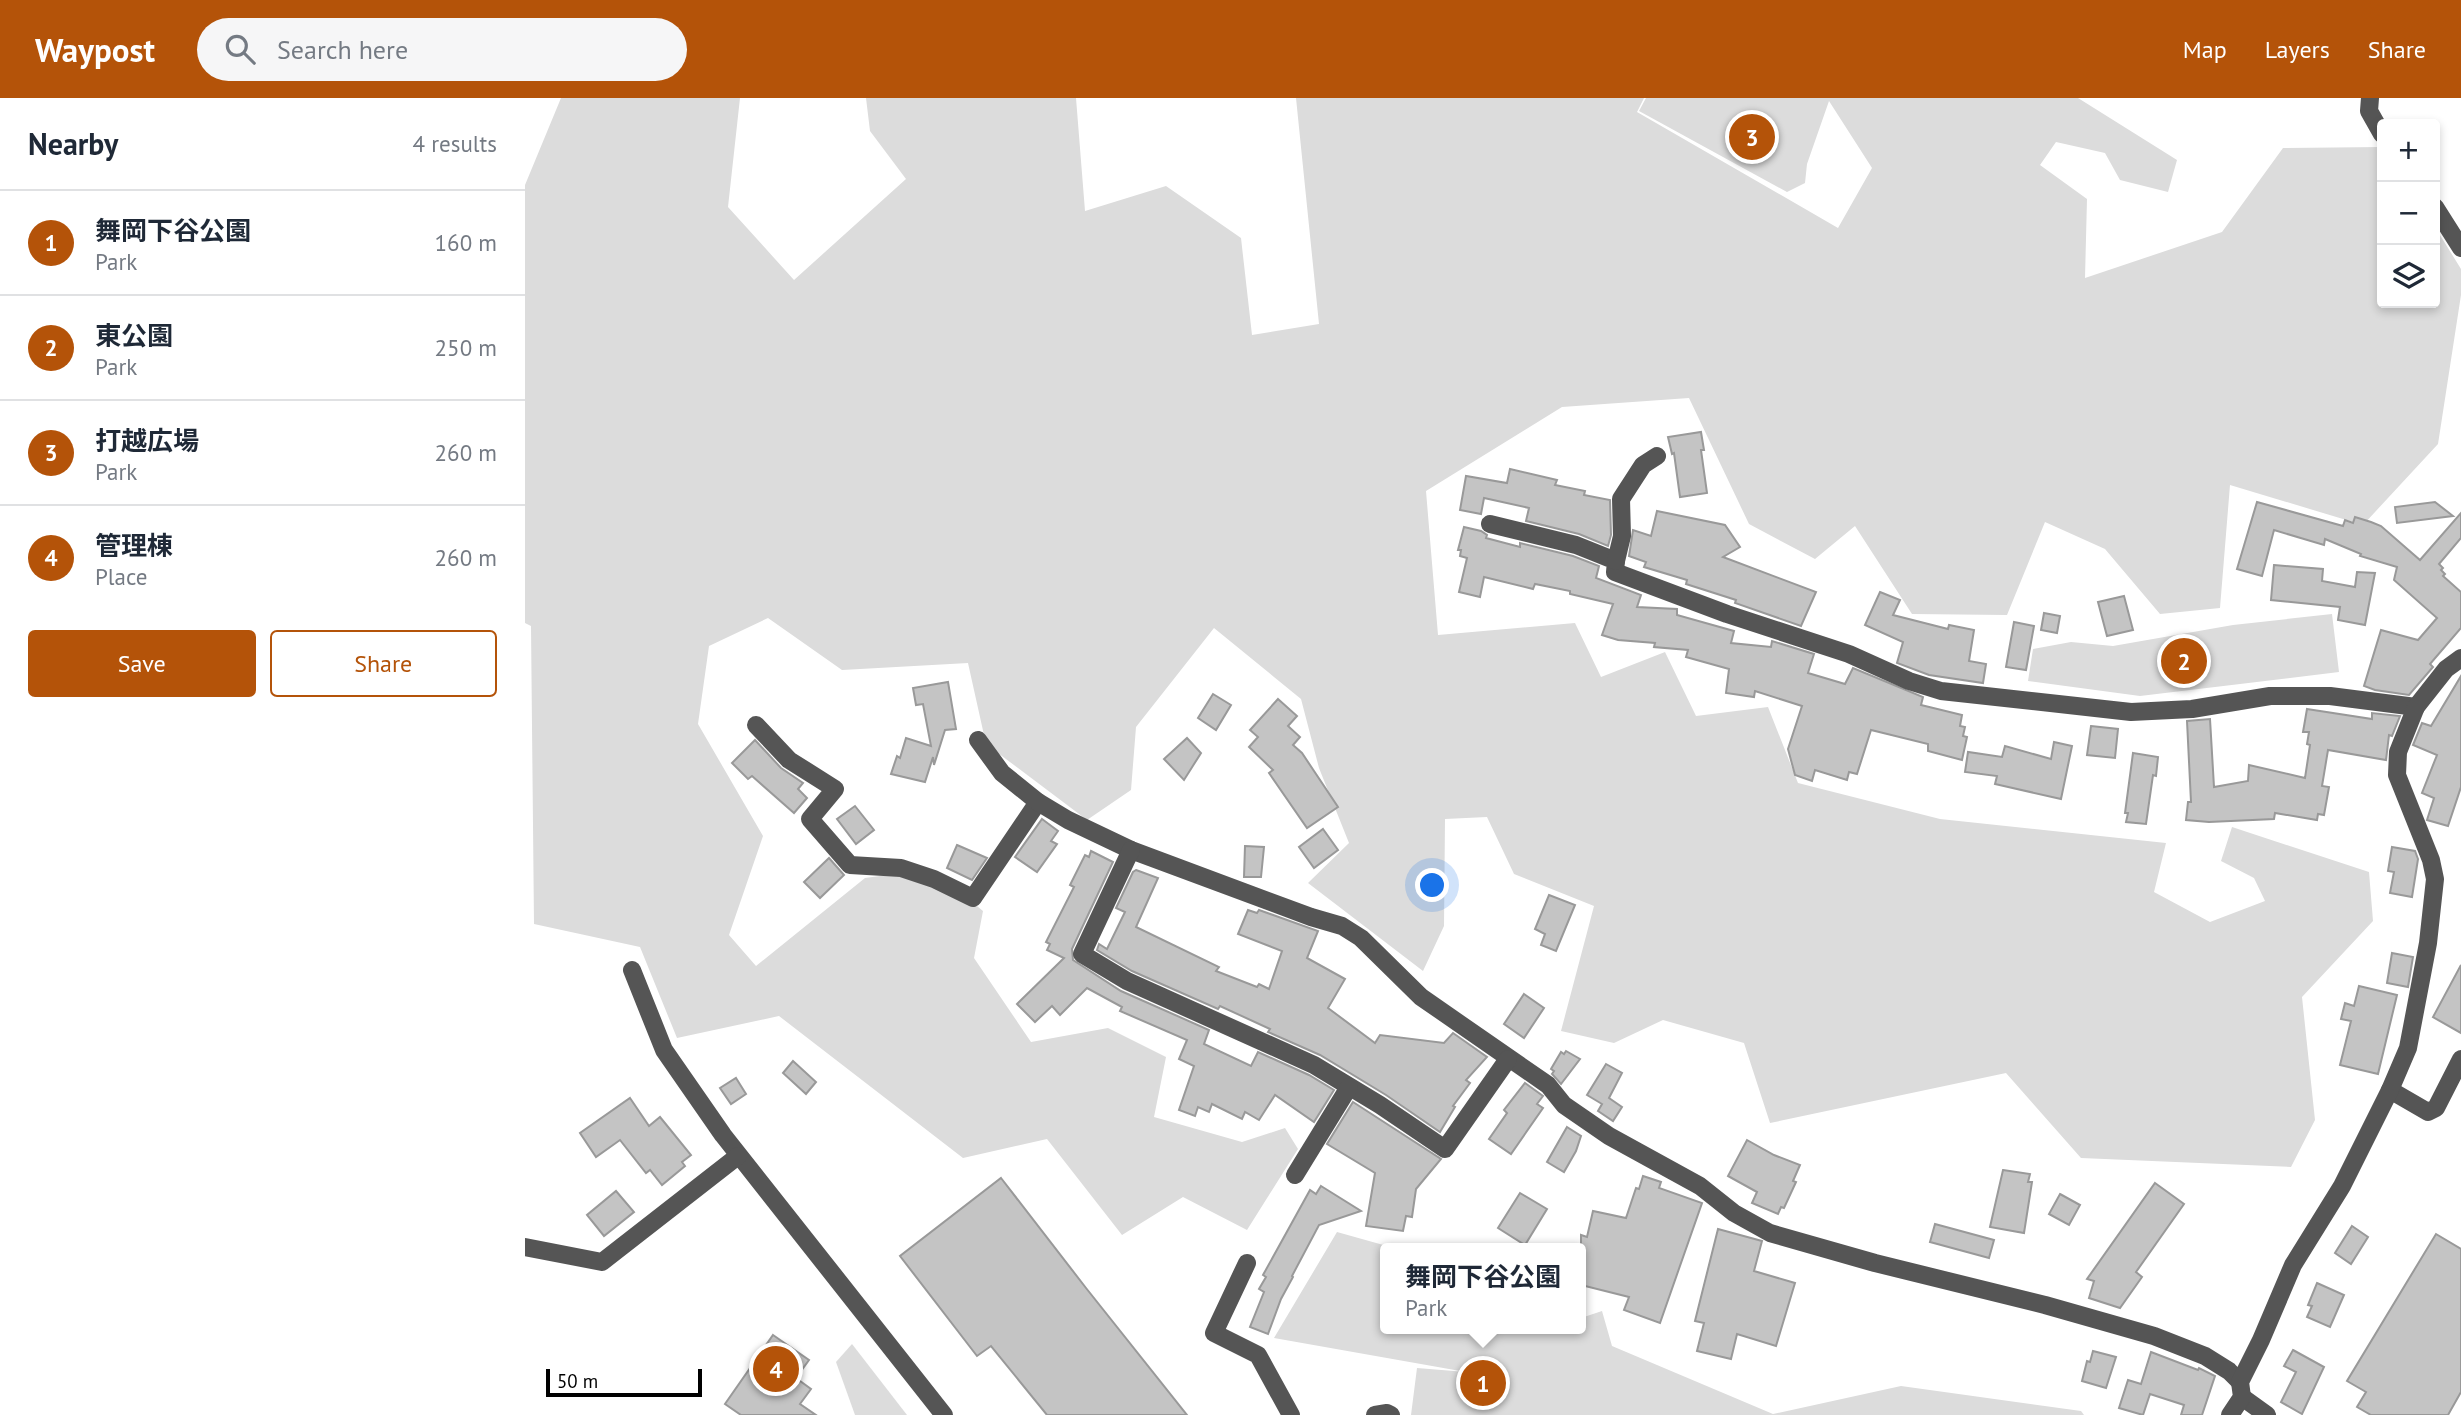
<!DOCTYPE html>
<html lang="en">
<head>
<meta charset="utf-8">
<style>
	body { margin:0; font-family:"PT Sans","Noto Sans JP",sans-serif; background:#f6f6f7; color:#1f2937 }
	.controls { position:absolute; right:21px; top:21px; display:grid; overflow:hidden; border-radius:7px; box-shadow:0 4px 10px #0003 }
	.controls button { width:63px; height:63px; display:grid; place-items:center; padding:0; border:0; border-bottom:2px solid #e0e1e3; background:#fff; color:#1f2937; font:35px sans-serif }
	.scale { position:absolute; left:21px; bottom:18px; width:156px; box-sizing:border-box; padding-left:7px; border:4px solid #000; border-top:0; font-size:19px; line-height:24px; white-space:nowrap; color:#000; -webkit-text-stroke:5px #fff; paint-order:stroke }
	.you { position:absolute; left:908px; top:788px; width:24px; height:24px; margin:-18px; border:5px solid #fff; border-radius:50%; background:#1a73e8; box-shadow:0 0 0 10px #1a73e833 }
	.badge { display:grid; place-items:center; width:46px; height:46px; border-radius:50%; background:#b45309; color:#fff; font-size:23px; font-weight:700 }
	.pin { position:absolute; translate:-50% -50%; border:4px solid #fff; box-shadow:0 2px 7px #0006 }
	.popup { position:absolute; left:855px; top:1145px; width:206px; height:91px; box-sizing:border-box; display:grid; place-content:center; border-radius:7px; background:#fff; filter:drop-shadow(0 2px 5px #0005); font-size:23px; white-space:nowrap; color:#747a83 }
	.popup b { font-size:26px; color:#1f2937 }
	.popup::after { content:''; position:absolute; left:50%; top:100%; margin-left:-14px; border:14px solid transparent; border-top-color:#fff }
	.list { margin:0; padding:0; list-style:none }
	h2 { display:flex; justify-content:space-between; align-items:center; height:91px; margin:0; padding:0 28px; font-size:30px }
	h2 small { font-size:23px; font-weight:400; color:#747a83 }
	.list li { display:grid; grid-template-columns:46px 1fr auto; gap:21px; align-items:center; box-sizing:border-box; height:105px; padding:0 28px; border-top:2px solid #e0e1e3 }
	.list b { display:block; font-size:26px; white-space:nowrap }
	.list p { margin:0; font-size:23px; white-space:nowrap; color:#747a83 }
	.list em { font-size:23px; font-style:normal; color:#747a83 }
	.actions { display:flex; gap:14px; padding:21px 28px }
	.actions a { flex:1; padding:16px 0; border:2px solid #b45309; border-radius:7px; text-align:center; font-size:24px; color:#b45309 }
	.actions .main { background:#b45309; color:#fff }
	.icon { flex:none; width:38px; height:38px; fill:none; stroke:currentColor; stroke-width:2; stroke-linecap:round; stroke-linejoin:round }
	.map { position:relative; flex:none; width:1936px; height:1317px; overflow:hidden }
	header { display:flex; align-items:center; gap:42px; box-sizing:border-box; height:98px; padding:0 35px; background:#b45309; color:#fff }
	header strong { font-size:33px }
	nav { display:flex; gap:38px; margin-inline-start:auto; font-size:24px }
	.search { width:490px; height:63px; background:#f6f6f7; display:flex; align-items:center; gap:18px; box-sizing:border-box; padding:0 24px; border-radius:38px; color:#747a83; font-size:26px }
	main { display:flex }
	aside { flex:1; background:#fff }
	.map>svg:first-child { display:block }
</style>
</head>
<body>
<header>
<strong>Waypost</strong>
<div class="search"><svg class="icon" aria-label="search" viewBox="0 0 24 24"><circle cx="10" cy="10" r="6"/><path d="M15 15l6 6"/></svg>Search here</div>
<nav><a>Map</a><a>Layers</a><a>Share</a></nav>
</header>
<main>
<aside>
<h2>Nearby<small>4 results</small></h2>
<ul class="list">
<li><span class="badge">1</span><div><b>舞岡下谷公園</b><p>Park</p></div><em>160 m</em></li>
<li><span class="badge">2</span><div><b>東公園</b><p>Park</p></div><em>250 m</em></li>
<li><span class="badge">3</span><div><b>打越広場</b><p>Park</p></div><em>260 m</em></li>
<li><span class="badge">4</span><div><b>管理棟</b><p>Place</p></div><em>260 m</em></li>
</ul>
<div class="actions"><a class="main">Save</a><a>Share</a></div>
</aside>
<div class="map">
<svg width="1936" height="1317" viewBox="0 0 1936 1317">
	<rect width="100%" height="100%" fill="#fff"/>
	<g fill="#dcdcdc">
		<path d="M 36,0 L 215,0 L 203,109 L 269,182 L 381,81 L 345,33 L 341,0 L 551,0 L 560,113 L 641,88 L 716,140 L 727,237 L 794,226 L 771,0 L 1119,0 L 1112,14 L 1313,130 L 1347,70 L 1304,3 L 1282,66 L 1280,85 L 1262,94 L 1114,13 L 1121,0 L 1553,0 L 1652,62 L 1643,94 L 1595,82 L 1580,55 L 1531,44 L 1515,67 L 1562,101 L 1560,180 L 1697,134 L 1758,50 L 1857,49 L 1857,205 L 1910,205 L 1910,129 L 1936,171 L 1936,197 L 1913,346 L 1838,427 L 1705,387 L 1695,510 L 1635,516 L 1580,451 L 1520,424 L 1482,517 L 1387,516 L 1330,428 L 1290,461 L 1224,426 L 1164,300 L 1037,309 L 901,393 L 913,537 L 1050,525 L 1076,579 L 1140,554 L 1171,618 L 1243,609 L 1273,685 L 1415,721 L 1641,745 L 1629,794 L 1685,824 L 1740,803 L 1729,780 L 1696,763 L 1707,729 L 1844,774 L 1848,823 L 1777,899 L 1790,1022 L 1766,1069 L 1556,1060 L 1481,975 L 1245,1025 L 1219,945 L 1138,922 L 1089,945 L 1036,933 L 1069,808 L 989,776 L 962,719 L 920,721 L 919,828 L 898,873 L 783,785 L 824,745 L 794,670 L 776,601 L 689,530 L 611,629 L 606,692 L 562,722 L 461,646 L 443,565 L 317,572 L 243,520 L 184,548 L 173,626 L 238,738 L 204,837 L 231,868 L 340,780 L 407,771 L 458,813 L 449,860 L 506,944 L 583,930 L 641,959 L 629,1019 L 717,1044 L 760,1030 L 773,1051 L 722,1132 L 658,1099 L 597,1137 L 522,1041 L 438,1060 L 254,918 L 152,940 L 115,849 L 9,826 L 6,528 L 0,525 L 0,87 Z"/>
		<path d="M 1807,516 L 1814,574 L 1615,598 L 1503,583 L 1508,551 L 1546,544 L 1588,548 L 1708,527 Z"/>
		<path d="M 812,1134 L 869,1150 L 860,1150 L 860,1231 L 1002,1231 L 1008,1236 L 1024,1231 L 1056,1231 L 1056,1220 L 1077,1213 L 1087,1248 L 1248,1316 L 1376,1288 L 1556,1313 L 1559,1317 L 886,1317 L 892,1270 L 941,1274 L 749,1240 Z"/>
		<path d="M 327,1246 L 382,1317 L 330,1317 L 311,1264 Z"/>
	</g>
	<g fill="#c4c4c4" stroke="#999" stroke-width="2">
		<path d="M 1176,334 L 1179,352 L 1176,352 L 1182,395 L 1155,399 L 1149,355 L 1147,356 L 1143,339 Z"/>
		<path d="M 985,371 L 1032,382 L 1030,387 L 1060,393 L 1059,397 L 1085,402 L 1086,437 L 1083,448 L 1054,436 L 1001,423 L 1004,410 L 959,400 L 956,416 L 935,412 L 941,378 L 982,385 Z"/>
		<path d="M 1732,404 L 1818,428 L 1820,422 L 1828,425 L 1830,419 L 1846,424 L 1856,428 L 1895,462 L 1936,415 L 1936,440 L 1914,466 L 1918,470 L 1916,472 L 1920,476 L 1918,478 L 1936,494 L 1936,530 L 1905,566 L 1908,569 L 1884,597 L 1850,592 L 1839,588 L 1856,532 L 1893,542 L 1912,520 L 1869,482 L 1872,469 L 1835,458 L 1836,456 L 1800,441 L 1799,447 L 1749,432 L 1737,478 L 1712,471 Z"/>
		<path d="M 1910,404 L 1928,418 L 1872,425 L 1870,409 Z"/>
		<path d="M 1132,413 L 1200,427 L 1215,449 L 1198,459 L 1291,494 L 1276,528 L 1210,505 L 1211,502 L 1161,486 L 1162,482 L 1119,469 L 1121,464 L 1104,458 L 1108,432 L 1126,438 Z"/>
		<path d="M 939,429 L 956,433 L 962,437 L 961,440 L 995,449 L 995,445 L 1048,458 L 1074,468 L 1071,480 L 1116,497 L 1112,509 L 1152,511 L 1152,517 L 1209,533 L 1206,545 L 1246,549 L 1247,543 L 1289,556 L 1283,575 L 1320,586 L 1328,570 L 1398,599 L 1396,607 L 1437,617 L 1435,628 L 1440,629 L 1438,638 L 1442,639 L 1437,662 L 1403,653 L 1403,646 L 1346,632 L 1332,676 L 1324,674 L 1322,682 L 1290,672 L 1287,683 L 1270,677 L 1263,651 L 1277,608 L 1230,593 L 1229,599 L 1201,595 L 1204,571 L 1161,559 L 1163,552 L 1129,549 L 1130,545 L 1093,542 L 1077,537 L 1088,506 L 1045,496 L 1045,493 L 1010,486 L 1008,491 L 959,479 L 955,499 L 934,494 L 942,460 L 935,458 L 936,452 L 933,452 Z"/>
		<path d="M 1749,467 L 1798,471 L 1797,483 L 1830,489 L 1832,474 L 1850,475 L 1840,527 L 1813,522 L 1815,509 L 1746,502 Z"/>
		<path d="M 1355,494 L 1375,502 L 1368,517 L 1423,531 L 1424,527 L 1449,532 L 1444,563 L 1461,566 L 1458,585 L 1404,577 L 1372,565 L 1378,544 L 1340,527 Z"/>
		<path d="M 1599,498 L 1608,532 L 1582,538 L 1573,504 Z"/>
		<path d="M 1519,515 L 1535,518 L 1532,535 L 1516,532 Z"/>
		<path d="M 1489,524 L 1509,528 L 1501,572 L 1481,569 Z"/>
		<path d="M 1936,578 L 1936,689 L 1923,728 L 1902,722 L 1909,700 L 1897,695 L 1912,657 L 1888,647 L 1897,625 L 1906,628 Z"/>
		<path d="M 423,584 L 431,631 L 420,632 L 409,667 L 408,659 L 400,684 L 366,676 L 372,658 L 375,660 L 381,640 L 406,648 L 398,606 L 391,607 L 388,590 Z"/>
		<path d="M 688,596 L 706,607 L 691,632 L 673,620 Z"/>
		<path d="M 753,601 L 772,618 L 763,628 L 775,639 L 768,647 L 777,655 L 813,709 L 782,730 L 744,675 L 748,672 L 724,649 L 733,639 L 725,632 Z"/>
		<path d="M 1782,611 L 1847,621 L 1847,615 L 1875,618 L 1867,638 L 1864,637 L 1861,662 L 1803,652 L 1797,688 L 1804,689 L 1799,717 L 1793,716 L 1792,722 L 1750,715 L 1749,721 L 1684,724 L 1661,722 L 1663,704 L 1666,704 L 1662,623 L 1685,621 L 1689,689 L 1723,683 L 1724,667 L 1780,680 L 1785,647 L 1782,646 L 1784,634 L 1778,634 Z"/>
		<path d="M 1566,628 L 1593,631 L 1590,660 L 1562,657 Z"/>
		<path d="M 662,640 L 676,655 L 659,682 L 639,661 Z"/>
		<path d="M 230,642 L 256,670 L 278,685 L 273,691 L 282,700 L 269,715 L 227,678 L 223,681 L 207,665 Z"/>
		<path d="M 1529,644 L 1547,648 L 1536,701 L 1470,686 L 1472,678 L 1440,674 L 1443,654 L 1477,659 L 1480,648 L 1526,661 Z"/>
		<path d="M 1608,655 L 1633,659 L 1631,678 L 1628,677 L 1621,726 L 1601,724 L 1603,715 L 1600,715 Z"/>
		<path d="M 330,708 L 349,732 L 331,746 L 312,721 Z"/>
		<path d="M 517,721 L 533,733 L 526,743 L 532,746 L 512,774 L 490,759 Z"/>
		<path d="M 798,731 L 813,752 L 789,770 L 774,749 Z"/>
		<path d="M 432,747 L 462,760 L 447,782 L 422,770 Z"/>
		<path d="M 720,748 L 739,749 L 736,779 L 719,779 Z"/>
		<path d="M 1867,749 L 1890,753 L 1893,761 L 1887,799 L 1865,795 L 1869,774 L 1863,773 Z"/>
		<path d="M 566,753 L 588,764 L 547,851 L 548,862 L 596,893 L 684,932 L 679,946 L 726,968 L 733,954 L 784,977 L 809,992 L 789,1024 L 750,997 L 734,1022 L 720,1014 L 717,1021 L 687,1006 L 684,1014 L 673,1009 L 670,1018 L 654,1012 L 669,968 L 654,961 L 662,942 L 595,913 L 597,909 L 562,890 L 535,917 L 527,908 L 510,924 L 492,906 L 539,860 L 522,852 L 525,846 L 521,844 L 549,789 L 545,787 L 560,757 L 564,759 Z"/>
		<path d="M 304,760 L 319,777 L 295,800 L 279,784 Z"/>
		<path d="M 611,772 L 633,780 L 611,829 L 694,869 L 691,873 L 732,889 L 734,886 L 744,891 L 757,853 L 713,836 L 723,812 L 732,815 L 734,812 L 793,833 L 782,860 L 820,881 L 803,910 L 850,945 L 855,937 L 919,945 L 928,935 L 962,959 L 941,982 L 945,985 L 928,1008 L 930,1009 L 915,1034 L 861,997 L 795,957 L 743,934 L 745,931 L 695,908 L 693,911 L 607,873 L 572,852 L 574,846 L 582,851 L 600,814 L 591,810 L 608,774 Z"/>
		<path d="M 1024,797 L 1050,807 L 1031,853 L 1016,847 L 1020,836 L 1010,831 Z"/>
		<path d="M 1867,855 L 1888,859 L 1883,889 L 1862,885 Z"/>
		<path d="M 1936,867 L 1936,935 L 1908,919 Z"/>
		<path d="M 1834,888 L 1872,897 L 1853,976 L 1815,967 L 1826,923 L 1816,921 L 1820,905 L 1829,908 Z"/>
		<path d="M 999,896 L 1019,910 L 999,940 L 979,926 Z"/>
		<path d="M 1041,953 L 1055,961 L 1036,986 L 1027,976 L 1029,973 L 1026,971 L 1036,954 L 1039,956 Z"/>
		<path d="M 268,963 L 291,984 L 281,996 L 258,975 Z"/>
		<path d="M 1081,966 L 1097,975 L 1084,1000 L 1097,1009 L 1088,1023 L 1073,1013 L 1077,1006 L 1062,997 Z"/>
		<path d="M 211,980 L 221,996 L 206,1006 L 195,990 Z"/>
		<path d="M 1000,985 L 1018,998 L 1012,1006 L 1018,1010 L 986,1056 L 964,1041 L 982,1015 L 979,1012 Z"/>
		<path d="M 105,1000 L 124,1028 L 135,1019 L 166,1057 L 157,1064 L 160,1068 L 137,1087 L 125,1072 L 121,1075 L 95,1042 L 71,1059 L 55,1035 Z"/>
		<path d="M 828,1004 L 916,1061 L 891,1091 L 887,1119 L 881,1118 L 878,1133 L 841,1128 L 850,1075 L 802,1046 Z"/>
		<path d="M 1042,1029 L 1056,1038 L 1051,1053 L 1039,1074 L 1022,1064 Z"/>
		<path d="M 1222,1042 L 1249,1057 L 1275,1067 L 1268,1083 L 1271,1084 L 1259,1110 L 1256,1109 L 1253,1116 L 1227,1105 L 1232,1094 L 1203,1078 Z"/>
		<path d="M 1478,1072 L 1505,1076 L 1503,1084 L 1507,1084 L 1499,1135 L 1465,1129 Z"/>
		<path d="M 1118,1078 L 1136,1084 L 1134,1090 L 1177,1105 L 1135,1225 L 1099,1212 L 1104,1199 L 1056,1187 L 1056,1137 L 1062,1139 L 1068,1113 L 1101,1120 L 1111,1090 L 1114,1091 Z"/>
		<path d="M 476,1080 L 561,1190 L 662,1317 L 522,1317 L 466,1248 L 452,1258 L 375,1158 Z"/>
		<path d="M 1630,1085 L 1659,1106 L 1611,1174 L 1617,1179 L 1595,1210 L 1564,1200 L 1569,1183 L 1562,1181 Z"/>
		<path d="M 796,1088 L 836,1113 L 794,1127 L 767,1178 L 768,1179 L 756,1201 L 743,1236 L 725,1229 L 739,1194 L 734,1191 L 741,1179 L 738,1177 L 785,1092 L 791,1096 Z"/>
		<path d="M 91,1093 L 109,1114 L 79,1138 L 62,1117 Z"/>
		<path d="M 995,1095 L 1022,1111 L 1000,1147 L 973,1130 Z"/>
		<path d="M 1535,1096 L 1555,1107 L 1544,1127 L 1524,1116 Z"/>
		<path d="M 1410,1126 L 1469,1142 L 1464,1160 L 1405,1144 Z"/>
		<path d="M 1827,1128 L 1843,1139 L 1826,1166 L 1810,1155 Z"/>
		<path d="M 1193,1131 L 1237,1143 L 1229,1173 L 1270,1185 L 1251,1248 L 1212,1236 L 1206,1261 L 1172,1253 L 1179,1225 L 1170,1223 Z"/>
		<path d="M 1911,1136 L 1936,1151 L 1936,1294 L 1923,1317 L 1846,1317 L 1832,1309 L 1841,1294 L 1822,1283 Z"/>
		<path d="M 1792,1185 L 1819,1197 L 1805,1229 L 1782,1219 L 1787,1208 L 1783,1207 Z"/>
		<path d="M 248,1237 L 284,1262 L 271,1280 L 286,1291 L 275,1306 L 291,1317 L 216,1317 L 200,1306 Z"/>
		<path d="M 1768,1252 L 1799,1269 L 1777,1316 L 1756,1304 L 1771,1274 L 1759,1268 Z"/>
		<path d="M 1568,1253 L 1591,1259 L 1581,1290 L 1557,1283 L 1562,1263 L 1565,1264 Z"/>
		<path d="M 1626,1254 L 1673,1272 L 1674,1270 L 1690,1278 L 1677,1317 L 1656,1317 L 1659,1307 L 1625,1296 L 1618,1317 L 1594,1310 L 1603,1282 L 1616,1286 Z"/>
	</g>
	<g fill="none" stroke-linecap="round" stroke-linejoin="round">
		<g stroke="#555" stroke-width="18">
			<path d="M 1845,0 L 1844,13 L 1857,36"/>
			<path d="M 1910,109 L 1936,150"/>
			<path d="M 965,426 L 1051,447 L 1091,463 L 1090,474 L 1202,516 L 1324,556 L 1384,583 L 1416,593 L 1606,614 L 1667,611 L 1745,598 L 1805,598 L 1891,609"/>
			<path d="M 1091,463 L 1097,438 L 1096,401 L 1118,367 L 1132,358"/>
			<path d="M 231,627 L 264,662 L 310,691 L 285,721 L 325,767 L 376,770 L 409,781 L 448,800 L 513,704"/>
			<path d="M 453,642 L 477,675 L 513,704 L 543,722 L 606,752 L 786,819 L 817,828 L 836,840 L 896,899 L 1023,987 L 1039,1007 L 1084,1038 L 1175,1088 L 1209,1115 L 1245,1135 L 1350,1165 L 1520,1207 L 1629,1238 L 1680,1258 L 1704,1273 L 1715,1284"/>
			<path d="M 606,752 L 557,856 L 602,883 L 789,967 L 855,1007 L 920,1051 L 983,961"/>
			<path d="M 107,872 L 139,952 L 198,1037 L 419,1317"/>
			<path d="M 1865,992 L 1903,1014 L 1911,1010 L 1936,961"/>
			<path d="M 770,1077 L 824,989"/>
			<path d="M 0,1149 L 77,1164 L 213,1058"/>
			<path d="M 722,1165 L 689,1235 L 733,1257 L 766,1317"/>
			<path d="M 1717,1299 L 1742,1317"/>
			<path d="M 850,1317 L 862,1315 L 866,1317"/>
			<path d="M 1705,1317 L 1717,1299 L 1715,1284 L 1736,1242 L 1768,1167 L 1817,1088 L 1865,992 L 1883,950 L 1903,845 L 1910,781 L 1906,762 L 1872,677 L 1873,654 L 1891,609 L 1921,571 L 1936,560"/>
		</g>
	</g>
</svg>
<div class="controls">
<button>+</button>
<button>−</button>
<button><svg class="icon" aria-label="layers" viewBox="0 0 24 24"><path d="M12 4l9 5-9 5-9-5zM3 14l9 5 9-5"/></svg></button>
</div>
<div class="scale">50 m</div>
<div class="you"></div>
<div class="pin badge" style="left:958px;top:1285px">1</div>
<div class="popup"><b>舞岡下谷公園</b>Park</div>
<div class="pin badge" style="left:1659px;top:563px">2</div>
<div class="pin badge" style="left:1227px;top:39px">3</div>
<div class="pin badge" style="left:251px;top:1271px">4</div>
</div>
</main>
</body>
</html>
